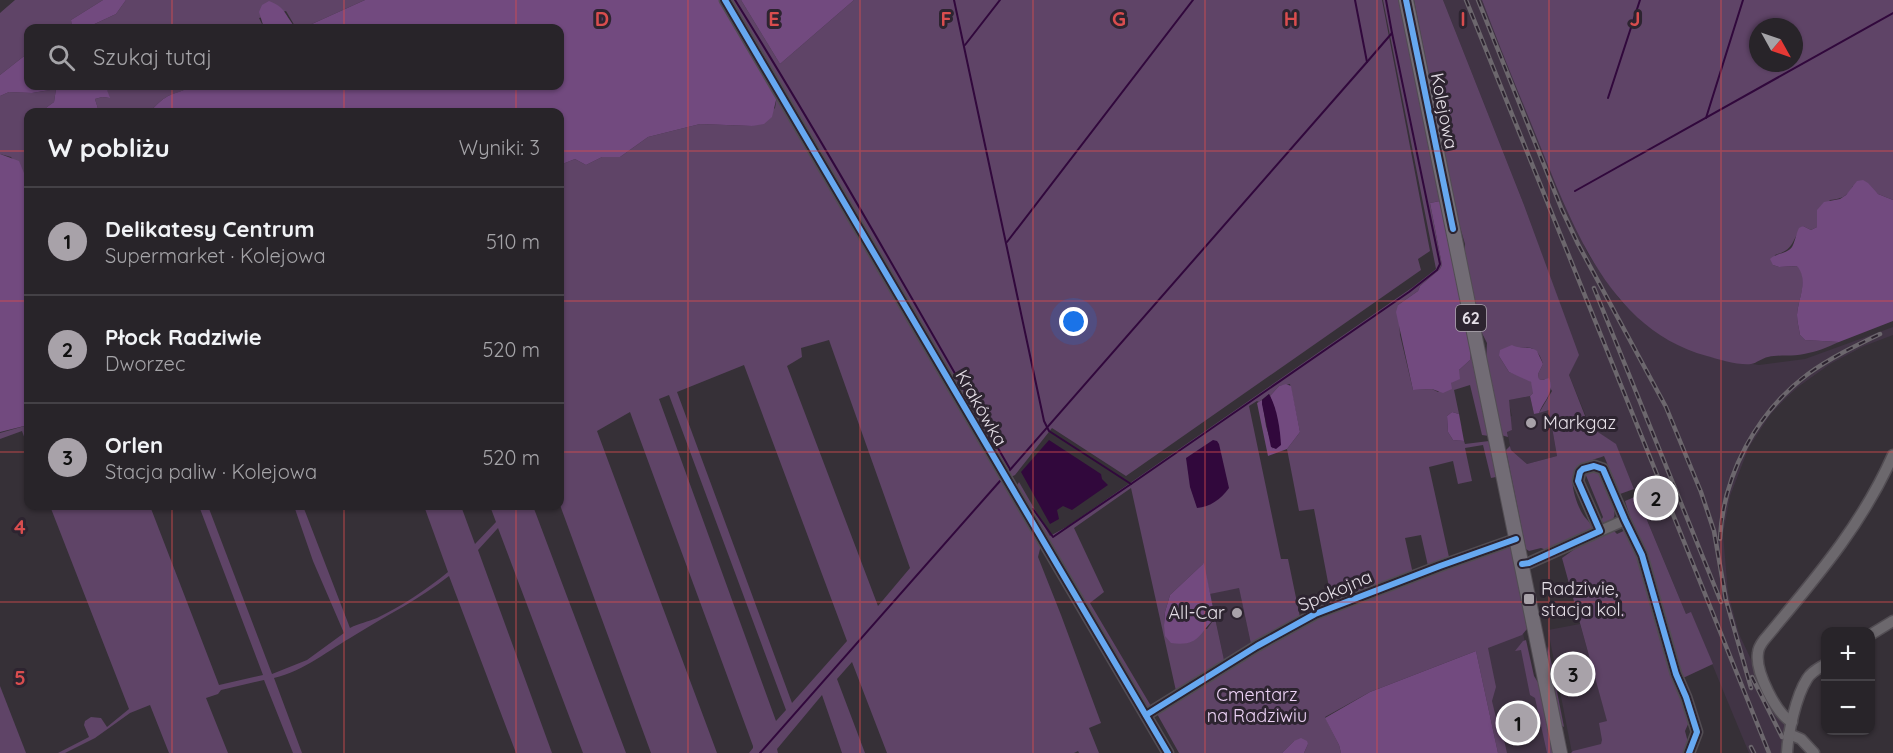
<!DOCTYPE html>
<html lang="pl">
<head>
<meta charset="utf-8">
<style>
	body { margin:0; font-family:Quicksand,sans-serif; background:#302c31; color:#f1f3f6 }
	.controls { position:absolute; right:18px; bottom:18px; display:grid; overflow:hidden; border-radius:12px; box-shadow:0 2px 4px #0004 }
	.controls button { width:54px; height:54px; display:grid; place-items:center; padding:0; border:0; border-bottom:2px solid #444146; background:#282429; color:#f1f3f6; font:30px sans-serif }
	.compass { position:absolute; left:1749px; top:18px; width:54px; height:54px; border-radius:50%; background:#282429; box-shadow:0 2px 4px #0004; rotate:130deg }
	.you { position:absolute; left:1074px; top:322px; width:21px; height:21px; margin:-15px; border:4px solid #fff; border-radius:50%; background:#1a73e8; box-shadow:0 0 0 9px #1a73e833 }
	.badge { display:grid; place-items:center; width:39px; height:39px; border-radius:50%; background:#a8a2a9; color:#111; font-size:20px; font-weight:700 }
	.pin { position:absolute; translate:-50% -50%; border:3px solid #fff; box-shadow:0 2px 6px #0006 }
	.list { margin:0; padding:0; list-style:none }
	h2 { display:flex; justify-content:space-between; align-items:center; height:78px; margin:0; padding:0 24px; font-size:26px }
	h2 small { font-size:20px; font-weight:400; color:#a5a4a8 }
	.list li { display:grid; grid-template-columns:39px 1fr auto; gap:18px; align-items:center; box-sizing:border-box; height:108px; padding:0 24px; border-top:2px solid #444146 }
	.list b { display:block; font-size:22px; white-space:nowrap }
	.list p { margin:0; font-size:20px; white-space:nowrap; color:#a5a4a8 }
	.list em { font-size:20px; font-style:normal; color:#a5a4a8 }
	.icon { flex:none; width:33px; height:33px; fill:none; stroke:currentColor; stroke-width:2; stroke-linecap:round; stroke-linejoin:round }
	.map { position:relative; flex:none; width:1893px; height:753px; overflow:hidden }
	.search { position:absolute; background:#282429; box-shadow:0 2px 4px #0004; left:24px; top:24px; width:540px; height:66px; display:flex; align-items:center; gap:15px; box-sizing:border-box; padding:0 21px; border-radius:12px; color:#a5a4a8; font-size:22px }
	.panel { position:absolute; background:#282429; box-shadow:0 2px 4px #0004; left:24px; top:108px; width:540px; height:402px; border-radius:12px }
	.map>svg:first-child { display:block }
</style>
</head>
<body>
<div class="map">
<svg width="1893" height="753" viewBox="0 0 1893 753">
	<rect width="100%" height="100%" fill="#363037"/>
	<g fill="#413445">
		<path d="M 1443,0 L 1482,0 L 1553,177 L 1588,254 L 1620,300 L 1653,330 L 1668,339 L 1715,358 L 1759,365 L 1805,359 L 1893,327 L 1893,335 L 1864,346 L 1830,364 L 1798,387 L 1785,399 L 1770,415 L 1749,447 L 1730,496 L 1723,534 L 1728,593 L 1739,634 L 1775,710 L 1787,726 L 1783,753 L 1749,753 L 1691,613 L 1686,614 L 1616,445 L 1590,426 L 1569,375 L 1578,355 L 1524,205 Z"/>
		<path d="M 1530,396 L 1534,414 L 1549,410 L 1557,456 L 1527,464 L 1511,450 L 1507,431 L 1512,430 L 1509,417 L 1512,416 L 1508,400 Z"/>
		<path d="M 1239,587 L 1251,644 L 1224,660 L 1210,594 Z"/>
		<path d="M 1580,624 L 1616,751 L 1572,753 L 1548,630 Z"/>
		<path d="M 1523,633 L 1548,753 L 1498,753 L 1476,651 Z"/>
	</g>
	<g fill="#5f4467" fill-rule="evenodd">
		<path d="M 15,0 L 103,0 L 71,20 L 72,28 L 28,28 L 28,53 L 0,75 L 0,13 Z"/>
		<path d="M 126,0 L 365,0 L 303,28 L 296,28 L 286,11 L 259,18 L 264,28 L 86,28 L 116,14 Z"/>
		<path d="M 730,0 L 741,0 L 780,64 L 854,0 L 1382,0 L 1430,251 L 1418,259 L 1421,270 L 1126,476 L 1052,428 L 1015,475 L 1011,477 Z"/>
		<path d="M 1383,0 L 1400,0 L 1440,201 L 1430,203 L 1442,265 L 1440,269 L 1420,286 L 1418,291 L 1398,305 L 1400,335 L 1413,390 L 1432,389 L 1438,392 L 1451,383 L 1459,370 L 1470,360 L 1471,350 L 1489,436 L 1482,435 L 1470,385 L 1454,390 L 1459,414 L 1452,412 L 1447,416 L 1448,432 L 1453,440 L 1464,441 L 1465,444 L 1489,441 L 1496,477 L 1491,478 L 1483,445 L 1465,448 L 1472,481 L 1458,484 L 1453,461 L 1429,467 L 1449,557 L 1428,566 L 1421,535 L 1405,538 L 1413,574 L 1332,603 L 1314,509 L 1299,511 L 1287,449 L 1300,432 L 1290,384 L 1279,386 L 1270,396 L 1269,394 L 1259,402 L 1257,401 L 1249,406 L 1281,559 L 1288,559 L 1300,617 L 1251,644 L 1239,588 L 1210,594 L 1203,564 L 1170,595 L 1165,612 L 1164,625 L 1207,629 L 1215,618 L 1224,660 L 1176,691 L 1131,488 L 1074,528 L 1104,592 L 1090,603 L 1151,706 L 1147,707 L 1016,487 L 1019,482 L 1050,536 L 1068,526 L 1413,287 L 1436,269 Z"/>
		<path d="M 1414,0 L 1443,0 L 1524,205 L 1579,355 L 1569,375 L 1589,426 L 1616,444 L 1634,489 L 1620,494 L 1604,456 C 1596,459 1584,462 1577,468 C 1567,478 1576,502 1582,513 C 1585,519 1591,522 1592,528 L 1587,533 L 1546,550 L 1541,548 L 1529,551 L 1526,549 L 1506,450 L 1510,446 L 1511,450 L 1527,464 L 1557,456 L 1549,410 L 1539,413 L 1552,391 L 1545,379 L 1542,380 L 1539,379 L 1538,374 L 1543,364 C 1536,338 1517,348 1499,356 L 1509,372 L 1529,379 L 1533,385 L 1533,393 L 1530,396 L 1509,400 L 1512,430 L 1507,432 L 1508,437 L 1501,435 L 1486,362 L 1487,343 L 1480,329 L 1465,256 L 1465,244 L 1458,220 Z"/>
		<path d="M 1482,0 L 1893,0 L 1893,200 L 1878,194 L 1871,189 L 1853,186 C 1847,196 1842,199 1830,200 L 1817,218 L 1817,227 L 1811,230 L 1803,226 C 1790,241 1796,249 1775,255 L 1773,265 L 1779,267 L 1798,266 C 1809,280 1798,299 1797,315 C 1797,321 1799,328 1800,335 L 1805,340 L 1839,342 C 1828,347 1816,352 1804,354 C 1793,357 1780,354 1768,357 C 1762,358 1757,363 1751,364 C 1741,366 1717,359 1707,356 C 1610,330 1573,227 1539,143 C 1520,96 1500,48 1482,0 ZM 1758,27 L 1794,27 L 1794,63 L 1758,63 Z"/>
		<path d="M 96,86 L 190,86 C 183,92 177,92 168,96 C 161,100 155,106 150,112 L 99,112 L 95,99 L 102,97 L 109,98 L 106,87 Z"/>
		<path d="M 56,89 L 54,102 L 47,107 L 47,112 L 28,112 L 28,170 L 24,174 L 11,157 L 0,154 L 0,96 L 9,92 L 32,93 Z"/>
		<path d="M 777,96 L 1041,545 L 1038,557 L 1061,615 L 1101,723 L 1089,728 L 1099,753 L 1079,753 L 1078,751 L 1074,753 L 887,753 L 852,662 L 837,679 L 865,753 L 842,753 L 822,695 L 777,749 L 778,753 L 749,753 L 753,748 L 753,746 L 630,412 L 597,431 L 717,753 L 651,753 L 560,505 L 560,165 L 575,159 L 586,165 L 602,157 L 620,157 L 648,137 L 700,124 L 752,126 L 775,108 ZM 829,340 L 910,568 L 878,606 L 787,366 L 802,357 L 801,348 ZM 744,365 L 847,641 L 792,703 L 677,392 ZM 669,395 L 786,710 L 776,721 L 659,399 Z"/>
		<path d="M 28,425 L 28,448 L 22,431 L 0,439 L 0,433 Z"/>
		<path d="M 1592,471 C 1597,472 1598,472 1601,476 C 1605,481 1617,510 1614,517 C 1612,522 1607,523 1603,525 L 1600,522 L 1603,517 L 1585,473 Z"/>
		<path d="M 1637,496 L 1686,614 L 1691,612 L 1713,664 L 1683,678 L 1625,501 Z"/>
		<path d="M 50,506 L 150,506 L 219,685 L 263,675 L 199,506 L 208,506 L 272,674 L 307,660 L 344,633 L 313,561 L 294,506 L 303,506 L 350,628 C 359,623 368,622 377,618 C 402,606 426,590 448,572 L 424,506 L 461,506 L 475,544 L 496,522 L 490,506 L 533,506 L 626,753 L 583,753 L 498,528 L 478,550 L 552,753 L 516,753 L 449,576 C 420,599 387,615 355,635 C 329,650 304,671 274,678 L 302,753 L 293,753 L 264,680 L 221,690 L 218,694 L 206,698 L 228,753 L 169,753 L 150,705 L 130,713 L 95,738 L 65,753 L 58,753 L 89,737 L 84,725 L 85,721 L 91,717 L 101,718 L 107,727 L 129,709 Z"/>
		<path d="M 1628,529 L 1689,722 L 1685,731 L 1689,746 L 1685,753 L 1571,753 L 1573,751 L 1601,744 L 1602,740 L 1599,723 L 1607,721 L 1562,558 L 1579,546 L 1613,530 L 1617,534 Z"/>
		<path d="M 1511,546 L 1527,629 L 1522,635 L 1488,648 L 1496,687 L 1492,701 L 1498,726 L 1501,726 L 1507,753 L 1498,753 L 1476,651 L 1370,692 L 1325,717 L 1339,745 L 1341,753 L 1304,753 L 1308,744 L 1294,741 L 1282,753 L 1179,753 L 1156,712 L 1317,615 Z"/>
		<path d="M 1526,640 L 1534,676 L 1539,684 L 1553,753 L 1547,753 L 1535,698 L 1530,695 L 1521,650 L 1515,651 L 1523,641 Z"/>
		<path d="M 1548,646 L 1564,727 L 1561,725 L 1547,653 Z"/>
		<path d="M 0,686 L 26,753 L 0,753 Z"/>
	</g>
	<g fill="#724a7f">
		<path d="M 103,0 L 126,0 L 116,14 L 86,28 L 72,28 L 71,20 Z"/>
		<path d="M 365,0 L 719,0 L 777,96 L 772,117 L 764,124 L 752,126 L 700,124 L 648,137 L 620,157 L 602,157 L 586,165 L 575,159 L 560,165 L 560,112 L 150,112 C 155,106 161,100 168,96 C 176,92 183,92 190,86 L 560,86 L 560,28 L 303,28 Z"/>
		<path d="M 741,0 L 854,0 L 780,64 Z"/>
		<path d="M 269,1 C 286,7 285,16 296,28 L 264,28 L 259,12 L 262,5 Z"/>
		<path d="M 28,53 L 28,86 L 106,87 L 110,98 L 102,97 L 95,99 L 99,112 L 47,112 L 47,107 L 54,102 L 56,89 L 32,93 L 9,92 L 0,96 L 0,75 Z"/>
		<path d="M 0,154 L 19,161 L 24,173 L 28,170 L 28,425 L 0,432 Z"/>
		<path d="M 1863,180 L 1868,183 L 1878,194 L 1893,200 L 1893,321 L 1839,342 L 1805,340 L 1800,335 C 1799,328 1797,321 1797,315 C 1798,299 1809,280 1797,266 L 1779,267 L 1773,265 L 1770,259 C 1776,253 1787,254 1792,247 C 1795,242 1796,234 1799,228 L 1803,226 L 1811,230 L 1817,227 L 1817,210 L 1824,202 L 1840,199 L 1846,195 L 1857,181 Z"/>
		<path d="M 1440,201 L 1471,350 L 1470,360 L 1459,370 L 1460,379 L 1451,383 L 1452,389 L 1443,393 L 1432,389 L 1413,390 L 1396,312 L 1398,305 L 1418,291 L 1420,286 L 1440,269 L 1442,265 L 1430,203 Z"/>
		<path d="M 1512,345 C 1521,350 1528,345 1537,351 L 1543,364 L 1538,374 L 1539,379 L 1542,380 L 1549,378 C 1555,393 1544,400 1539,413 L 1534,414 L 1530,396 L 1533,393 L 1531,382 L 1509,372 L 1499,356 L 1500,350 Z"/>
		<path d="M 1286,384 L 1291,386 L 1300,432 L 1287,449 L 1268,456 L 1257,403 L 1262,400 L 1266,426 L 1273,449 L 1275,409 L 1270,396 L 1279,386 Z"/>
		<path d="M 1452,412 L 1459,414 L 1464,441 L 1453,440 L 1448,432 L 1447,416 Z"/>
		<path d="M 1204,563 L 1215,618 C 1199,633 1200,647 1171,643 L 1165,636 L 1164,625 L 1165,612 L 1170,595 Z"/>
		<path d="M 1476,651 L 1498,753 L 1341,753 L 1339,745 L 1325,718 L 1370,692 Z"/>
		<path d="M 1301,738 L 1307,741 L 1308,744 L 1304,753 L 1282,753 L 1294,741 Z"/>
	</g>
	<g fill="#31083c">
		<path d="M 1269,394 C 1277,408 1280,428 1281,445 L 1276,449 L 1271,447 L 1262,404 L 1262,400 Z"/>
		<path d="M 1049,440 L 1101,474 L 1102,479 L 1108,485 L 1072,510 L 1063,506 L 1057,510 L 1059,519 L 1050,524 L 1021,472 Z"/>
		<path d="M 1213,440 L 1217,441 L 1219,444 L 1229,488 C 1221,499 1210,507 1197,508 L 1190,487 L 1186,458 Z"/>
	</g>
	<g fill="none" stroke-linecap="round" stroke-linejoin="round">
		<g stroke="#31083c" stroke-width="2">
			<path d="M 735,0 C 831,154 919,312 1010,469"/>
			<path d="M 954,0 L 1044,421 L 1049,431 L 1131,484 L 1053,537 L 1033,509"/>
			<path d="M 1386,0 L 1392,33"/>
			<path d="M 965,45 L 1000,0"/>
			<path d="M 1608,98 L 1640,0"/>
			<path d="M 1706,118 L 1743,0"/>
			<path d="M 1575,191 L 1893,13"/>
			<path d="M 1007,242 L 1193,0"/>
			<path d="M 1009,471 L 1367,62 L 1355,0"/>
			<path d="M 1131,484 L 1409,292 L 1437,270 L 1440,264 L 1392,33 L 1367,62"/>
			<path d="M 760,753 L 1000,481"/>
		</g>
		<g stroke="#524d53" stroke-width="13">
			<g id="minor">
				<path d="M 725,0 L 1168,753"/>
				<path d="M 1600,531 L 1625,520"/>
				<path d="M 1522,564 L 1529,563 L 1600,531 L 1578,481 L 1580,472 L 1583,469 L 1594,466 L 1603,469 L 1625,520 L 1642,555 L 1676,674 L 1686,697 L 1697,732 L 1689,753"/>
				<path d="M 1870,635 L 1893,621"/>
				<path d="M 1146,715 L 1257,646 L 1315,614 L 1440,566 L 1516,539"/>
				<path d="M 1792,722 C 1776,714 1755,671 1758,653 C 1758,648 1761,644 1764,640 C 1814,580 1861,527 1893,455"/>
				<path d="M 1789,734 L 1801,739 L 1814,753"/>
				<path d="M 1787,753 C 1788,733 1796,696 1807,679 C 1811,672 1819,668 1826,664"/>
			</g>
		</g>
		<g stroke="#524d53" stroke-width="16">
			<path id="major" d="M 1406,0 L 1560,753"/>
		</g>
		<use href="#minor" stroke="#6c686d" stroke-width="10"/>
		<use href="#major" stroke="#726c75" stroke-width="14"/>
		<g stroke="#6c676d" stroke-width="4.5">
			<g id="rail">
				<path d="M 1466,0 L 1769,753"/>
				<path d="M 1478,0 L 1562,210 L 1578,244 L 1666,407 L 1701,492 L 1714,531 L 1726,600 L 1751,688"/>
				<path d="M 1594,288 L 1721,602"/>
				<path d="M 1720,539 C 1723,475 1756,413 1808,374 C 1830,358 1855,346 1880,334"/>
				<path d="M 1752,677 L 1782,737"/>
				<path d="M 1751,747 L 1754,753"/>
			</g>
		</g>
		<use href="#rail" stroke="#2d2430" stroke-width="2" stroke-dasharray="7" stroke-linecap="butt"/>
		<g stroke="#2d2430" stroke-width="10">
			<g id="cycleway">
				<path d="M 725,0 L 1168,753"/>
				<path d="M 1406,0 L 1453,229"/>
				<path d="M 1522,564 L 1529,563 L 1600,531 L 1578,481 L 1580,472 L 1583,469 L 1594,466 L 1603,469 L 1625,520 L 1642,555 L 1676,674 L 1686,697 L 1697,732 L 1689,753"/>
				<path d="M 1146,715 L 1257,646 L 1315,614 L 1440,566 L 1516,539"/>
			</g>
		</g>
		<use href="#cycleway" stroke="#66a8f1" stroke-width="6"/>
	</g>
	<path fill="none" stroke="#d94d4e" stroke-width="1.5" stroke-opacity="0.55" d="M 172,0 L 172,28M 344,0 L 344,28M 516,0 L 516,28M 688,0 L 688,753M 860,0 L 860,753M 1033,0 L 1033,753M 1205,0 L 1205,753M 1377,0 L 1377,753M 1549,0 L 1549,753M 1721,0 L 1721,753M 172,86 L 172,112M 344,86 L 344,112M 516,86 L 516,112M 0,151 L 28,151M 560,151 L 1893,151M 0,301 L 28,301M 560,301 L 1893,301M 0,452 L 28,452M 560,452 L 1893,452M 172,506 L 172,753M 344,506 L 344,753M 516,506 L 516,753M 0,602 L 1893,602"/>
	<g fill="#a8a2a9" stroke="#2d2430" stroke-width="2">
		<circle cx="1531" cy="423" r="6"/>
		<rect x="1523" y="593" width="12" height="12" rx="3"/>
		<circle cx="1237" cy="613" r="6"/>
	</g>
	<g text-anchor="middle" stroke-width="6" stroke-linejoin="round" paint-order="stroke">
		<rect fill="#2d2430" stroke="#aea7b0" stroke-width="1.5" x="1456" y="305" width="30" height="26" rx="4.5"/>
		<g font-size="16" font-weight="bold" fill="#e5dfe7">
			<text x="1471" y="324">62</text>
		</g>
		<g font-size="18" fill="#e5dfe7" stroke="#2d2430">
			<text transform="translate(1444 111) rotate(79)" y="6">Kolejowa</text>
			<text transform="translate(981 408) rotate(60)" y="6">Krakówka</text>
			<text transform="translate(1335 591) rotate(-23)" y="6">Spokojna</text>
		</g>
		<g font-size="18" fill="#e5dfe7" stroke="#2d2430" text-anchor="start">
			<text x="1543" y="429">Markgaz</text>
			<text x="1541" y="595">Radziwie,<tspan x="1541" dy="21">stacja kol.</tspan></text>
			<text x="1225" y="619" text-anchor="end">All-Car</text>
		</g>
		<g font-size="18" fill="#edd3f6" stroke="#2d2430">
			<text x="1257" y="701">Cmentarz<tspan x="1257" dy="21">na Radziwiu</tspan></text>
		</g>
	</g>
	<g font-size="20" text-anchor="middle" font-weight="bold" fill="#d94d4e" stroke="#2d2430" stroke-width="6" stroke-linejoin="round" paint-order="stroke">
		<text x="602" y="26">D</text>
		<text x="774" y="26">E</text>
		<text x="946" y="26">F</text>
		<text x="1119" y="26">G</text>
		<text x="1291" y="26">H</text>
		<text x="1463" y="26">I</text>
		<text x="1635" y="26">J</text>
		<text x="20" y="534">4</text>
		<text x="20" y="685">5</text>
	</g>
</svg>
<div class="controls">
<button>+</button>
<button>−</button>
</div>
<svg class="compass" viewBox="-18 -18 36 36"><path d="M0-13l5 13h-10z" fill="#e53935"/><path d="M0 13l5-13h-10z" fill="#a5a4a8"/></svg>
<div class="you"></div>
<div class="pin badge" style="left:1518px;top:723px">1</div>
<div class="pin badge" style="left:1656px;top:498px">2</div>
<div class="pin badge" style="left:1573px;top:674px">3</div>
<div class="search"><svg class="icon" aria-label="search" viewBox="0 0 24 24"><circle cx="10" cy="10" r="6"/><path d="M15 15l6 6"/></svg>Szukaj tutaj</div>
<section class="panel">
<h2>W pobliżu<small>Wyniki: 3</small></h2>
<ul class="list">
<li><span class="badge">1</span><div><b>Delikatesy Centrum</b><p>Supermarket · Kolejowa</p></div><em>510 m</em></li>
<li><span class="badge">2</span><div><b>Płock Radziwie</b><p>Dworzec</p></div><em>520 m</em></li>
<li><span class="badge">3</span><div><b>Orlen</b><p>Stacja paliw · Kolejowa</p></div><em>520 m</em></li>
</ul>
</section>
</div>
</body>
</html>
